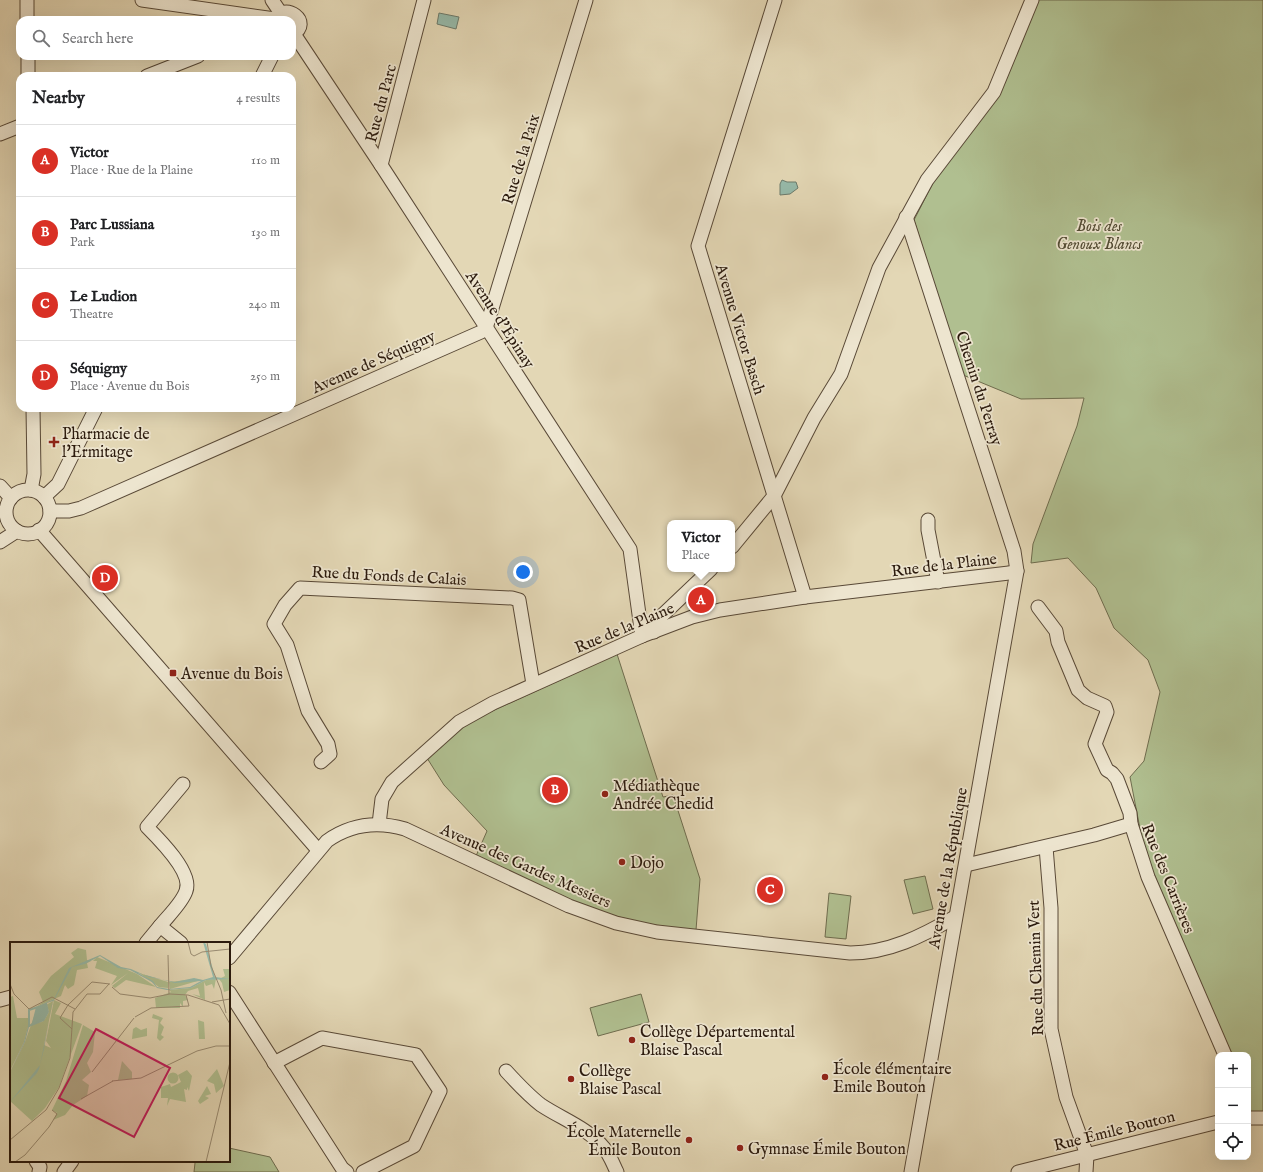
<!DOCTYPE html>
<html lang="en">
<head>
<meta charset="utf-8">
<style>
	body { margin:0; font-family:"IM FELL English",serif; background:#f2f2f2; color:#202124 }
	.controls { position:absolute; right:12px; bottom:12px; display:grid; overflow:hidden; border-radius:8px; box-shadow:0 4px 16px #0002 }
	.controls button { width:36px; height:36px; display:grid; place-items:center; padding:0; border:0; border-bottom:1px solid #e0e0e0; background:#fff; color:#202124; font:20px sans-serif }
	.you { position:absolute; left:523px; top:572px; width:14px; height:14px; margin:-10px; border:3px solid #fff; border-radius:50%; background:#1a73e8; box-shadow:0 0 0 6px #1a73e833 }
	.badge { display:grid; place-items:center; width:26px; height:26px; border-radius:50%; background:#d93025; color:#fff; font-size:13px; font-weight:700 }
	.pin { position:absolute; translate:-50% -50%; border:2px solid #fff; box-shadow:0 1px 4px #0006 }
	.popup { position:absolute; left:667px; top:520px; width:68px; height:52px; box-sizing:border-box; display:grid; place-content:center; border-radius:8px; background:#fff; filter:drop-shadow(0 1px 3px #0005); font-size:13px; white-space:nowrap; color:#757577 }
	.popup b { font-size:15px; color:#202124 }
	.popup::after { content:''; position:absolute; left:50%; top:100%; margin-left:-8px; border:8px solid transparent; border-top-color:#fff }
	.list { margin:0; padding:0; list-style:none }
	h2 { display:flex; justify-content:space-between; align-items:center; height:52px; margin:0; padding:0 16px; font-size:17px }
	h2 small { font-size:13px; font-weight:400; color:#757577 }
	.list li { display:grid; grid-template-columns:26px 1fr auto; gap:12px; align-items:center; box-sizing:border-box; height:72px; padding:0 16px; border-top:1px solid #e0e0e0 }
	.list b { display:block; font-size:15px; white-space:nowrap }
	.list p { margin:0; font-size:13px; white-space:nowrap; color:#757577 }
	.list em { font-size:13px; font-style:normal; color:#757577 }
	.icon { flex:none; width:22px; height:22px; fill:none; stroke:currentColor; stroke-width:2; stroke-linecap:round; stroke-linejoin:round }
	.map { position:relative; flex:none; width:1263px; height:1172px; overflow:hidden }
	.search { position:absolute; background:#fff; box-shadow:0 4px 16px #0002; left:16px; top:16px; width:280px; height:44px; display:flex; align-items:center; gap:10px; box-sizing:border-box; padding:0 14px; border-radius:12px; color:#757577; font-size:15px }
	.panel { position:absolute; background:#fff; box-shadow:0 4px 16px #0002; left:16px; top:72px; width:280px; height:340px; border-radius:12px }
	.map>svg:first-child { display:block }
</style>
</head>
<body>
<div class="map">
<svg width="1263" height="1172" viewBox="0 0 1263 1172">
	<rect width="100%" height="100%" fill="#e3d7b5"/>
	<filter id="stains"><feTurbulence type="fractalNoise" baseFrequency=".005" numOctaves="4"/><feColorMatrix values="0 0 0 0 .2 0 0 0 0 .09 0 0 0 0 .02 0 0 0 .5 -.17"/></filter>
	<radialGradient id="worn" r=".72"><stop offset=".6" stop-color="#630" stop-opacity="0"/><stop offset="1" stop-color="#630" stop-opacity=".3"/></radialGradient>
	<g fill="#b0bf90" stroke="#6e6c4e">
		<path d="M 1032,0 L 1263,0 L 1263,1118 L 1251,1117 L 1248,1110 L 1248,1055 L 1225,1055 L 1153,877 L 1142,839 L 1130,777 L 1144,761 L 1160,692 L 1148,660 L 1114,628 L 1096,588 L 1068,558 L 1031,563 L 1033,544 L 1077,426 L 1084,398 L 1021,399 L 963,375 L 914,220 L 934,181 L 966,137 Z"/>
		<path d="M 617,654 L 663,797 L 673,795 L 700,879 L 696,930 C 673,928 649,925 627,919 C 574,906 525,879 476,856 L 487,831 L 444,785 L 427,758 L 462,728 L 477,718 Z"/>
		<path d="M 925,876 L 933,909 L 913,914 L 904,880 Z"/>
		<path d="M 829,893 L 851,896 L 846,939 L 825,937 Z"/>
		<path d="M 641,994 L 649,1022 L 598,1036 L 590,1008 Z"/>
		<path d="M 229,1148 L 270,1157 L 279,1172 L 194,1172 L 195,1163 L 197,1161 L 229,1161 Z"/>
	</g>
	<g fill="#96baaa" stroke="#6b7a6b">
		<path d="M 439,13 L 459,17 L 456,29 L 437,24 Z"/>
		<path d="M 782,180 L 787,182 L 796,182 L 798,188 L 790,194 L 780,195 L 780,184 Z"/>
	</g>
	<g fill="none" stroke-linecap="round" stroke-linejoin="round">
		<g stroke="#594937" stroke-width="15">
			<g id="minor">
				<path d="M 27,0 L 27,20"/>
				<path d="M 142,0 L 275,19"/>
				<path d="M 272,0 L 280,12"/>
				<path d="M 775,0 L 698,246 L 805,597"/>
				<path d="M 275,20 C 283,0 315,22 292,35"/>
				<path d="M 294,34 L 381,165 L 630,549 L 642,636"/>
				<path d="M 28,56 L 28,76"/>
				<path d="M 147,76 L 198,56"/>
				<path d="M 262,76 L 272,56"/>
				<path d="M 0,134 L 20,126"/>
				<path d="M 381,165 L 424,0"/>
				<path d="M 906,217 L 1014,551 L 1017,571 L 911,1172"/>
				<path d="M 0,486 L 11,498"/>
				<path d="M 31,490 L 34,474 L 33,408"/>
				<circle cx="28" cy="512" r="22"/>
				<path d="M 44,497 L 58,484 L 96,408"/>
				<path d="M 50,511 L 69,511 L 81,508 L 481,332 L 486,328 L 586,0"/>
				<path d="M 928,520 L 928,530 L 938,582"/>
				<path d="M 39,530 L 318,850"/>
				<path d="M 0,542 L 17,531"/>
				<path d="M 732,547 L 774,496 L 814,418 L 841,374 L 879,268 L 927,180 L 994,92 L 1032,0"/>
				<path d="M 1038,607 L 1056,631 L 1058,642 L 1078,690 L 1087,698 L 1105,706 L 1107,712 L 1095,744 L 1107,770 L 1112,773 L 1117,779 L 1130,813 L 1131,824 L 1148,877 L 1225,1055"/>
				<path d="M 654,632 L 651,626 L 711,569"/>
				<path d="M 321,762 L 330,754 L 328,744 L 308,711 L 287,645 L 274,624 L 285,605 L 300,588 L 512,598 L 519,600 L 533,684"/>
				<path d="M 379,824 L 382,799 L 392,782 L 459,722 L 493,703 L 642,636 L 692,617 L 720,610 L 805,597 L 1009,573 L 1017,571"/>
				<path d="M 1046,847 L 1051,908 L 1051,1029 L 1066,1097 L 1087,1155 L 1086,1172"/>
				<path d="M 966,865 L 1094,835 L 1131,824"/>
				<path d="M 160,926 C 168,916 182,903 186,891 C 193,873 159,839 147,827 L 183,784"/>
				<path d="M 146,943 L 160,926 L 181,943"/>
				<path d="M 229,958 L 327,841 C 351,824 377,821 405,829 L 569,906 L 616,923 L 657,932 L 850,953 C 889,953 922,936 955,917"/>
				<path d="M 229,992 L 342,1168 L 347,1172"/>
				<path d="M 0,1000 L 11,997"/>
				<path d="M 274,1063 L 322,1038 L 416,1055 L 440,1091 L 414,1146 L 363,1172"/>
				<path d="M 506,1071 C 517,1083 528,1095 541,1105 C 562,1119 588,1128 604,1148 C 610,1155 613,1164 617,1172"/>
				<path d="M 1248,1118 L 1263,1118"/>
				<path d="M 36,1161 L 40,1167 L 39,1172"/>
				<path d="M 64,1172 L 72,1161"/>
				<path d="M 1018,1172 L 1218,1122"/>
			</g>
		</g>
		<use href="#minor" stroke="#ede5cf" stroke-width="13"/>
	</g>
	<g fill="#8f2418" stroke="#ede5cf" stroke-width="1.5">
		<path d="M52 436h4v4h4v4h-4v4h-4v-4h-4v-4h4z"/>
		<rect x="169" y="669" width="8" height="8" rx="2"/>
		<circle cx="605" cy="794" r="4"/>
		<circle cx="622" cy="862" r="4"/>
		<circle cx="632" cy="1040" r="4"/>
		<circle cx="825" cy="1077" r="4"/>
		<circle cx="571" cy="1079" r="4"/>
		<circle cx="689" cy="1140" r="4"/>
		<circle cx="740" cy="1148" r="4"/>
	</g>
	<g text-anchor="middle" stroke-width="3.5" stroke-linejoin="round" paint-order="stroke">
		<g font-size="16" fill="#2b1a0d" stroke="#ede5cf">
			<text transform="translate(380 103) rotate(-75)" y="6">Rue du Parc</text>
			<text transform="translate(520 159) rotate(-73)" y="6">Rue de la Paix</text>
			<text transform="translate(501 319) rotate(57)" y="6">Avenue d'Épinay</text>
			<text transform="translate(741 329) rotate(73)" y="6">Avenue Victor Basch</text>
			<text transform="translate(373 361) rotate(-24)" y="6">Avenue de Séquigny</text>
			<text transform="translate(980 388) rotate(72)" y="6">Chemin du Perray</text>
			<text transform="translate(944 564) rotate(-7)" y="6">Rue de la Plaine</text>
			<text transform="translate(389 575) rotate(3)" y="6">Rue du Fonds de Calais</text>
			<text transform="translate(624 627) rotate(-23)" y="6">Rue de la Plaine</text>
			<text transform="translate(526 865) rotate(24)" y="6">Avenue des Gardes Messiers</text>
			<text transform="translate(947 868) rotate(-80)" y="6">Avenue de la République</text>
			<text transform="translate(1169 878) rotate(68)" y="6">Rue des Carrières</text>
			<text transform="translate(1035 968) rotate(-92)" y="6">Rue du Chemin Vert</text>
			<text transform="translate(1114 1130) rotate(-14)" y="6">Rue Émile Bouton</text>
		</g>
		<g font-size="16" font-style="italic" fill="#534c34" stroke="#ede5cf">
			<text x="1099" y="231">Bois des<tspan x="1099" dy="18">Genoux Blancs</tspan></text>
		</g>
		<g font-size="16" fill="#2b1a0d" stroke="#ede5cf" text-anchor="start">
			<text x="62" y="439">Pharmacie de<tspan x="62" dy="18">l'Ermitage</tspan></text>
			<text x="181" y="679">Avenue du Bois</text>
			<text x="613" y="791">Médiathèque<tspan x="613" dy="18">Andrée Chedid</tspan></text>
			<text x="630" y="868">Dojo</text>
			<text x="640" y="1037">Collège Départemental<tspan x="640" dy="18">Blaise Pascal</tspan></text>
			<text x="833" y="1074">École élémentaire<tspan x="833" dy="18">Emile Bouton</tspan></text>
			<text x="579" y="1076">Collège<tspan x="579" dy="18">Blaise Pascal</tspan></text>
			<text x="681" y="1137" text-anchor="end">École Maternelle<tspan x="681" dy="18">Émile Bouton</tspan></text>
			<text x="748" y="1154">Gymnase Émile Bouton</text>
		</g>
	</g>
	<g transform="translate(10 942)">
		<rect width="220" height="220" fill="#e3d7b5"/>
		<path d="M 68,6 L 76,8 L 77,18 L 81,19 L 77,21 L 78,26 L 67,28 L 64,43 L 58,47 L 55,43 L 51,54 L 26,65 L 33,60 L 29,50 L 41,34 L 64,15 L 61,11 ZM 87,15 L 127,32 L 146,45 L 116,38 L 105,46 L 102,44 L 118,31 L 101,43 L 107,34 L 85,26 L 87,19 L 83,19 ZM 213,27 L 220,27 L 220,48 L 214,50 L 212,41 L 209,37 L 215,34 ZM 129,31 L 158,40 L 158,46 L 149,45 ZM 186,37 L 191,38 L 160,47 L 159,40 ZM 206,37 L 204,47 L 202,42 L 196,44 L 194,40 L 195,58 L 182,52 L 190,54 L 188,46 L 178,49 L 175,53 L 178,58 L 173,59 L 173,65 L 170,61 L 170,66 L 146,66 L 145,56 L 161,50 L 159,48 L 181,46 L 196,38 ZM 3,54 L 7,76 L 18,76 L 19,81 L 14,100 L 0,129 L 0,55 ZM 44,58 L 51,61 L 45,72 L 72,82 L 49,145 L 35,166 L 22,179 L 0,159 L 0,130 L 15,100 L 26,69 L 43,59 L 34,103 L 41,106 L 36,99 ZM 37,63 L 39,70 L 35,77 L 32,80 L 25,81 L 28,70 ZM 143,72 L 153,76 L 150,81 L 154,85 L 151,93 L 154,95 L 150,99 L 147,96 L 149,78 L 142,76 ZM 188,78 L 194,80 L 195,97 L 189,97 ZM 73,83 L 85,90 L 83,110 L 77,121 L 81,130 L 72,138 L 79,143 L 77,154 L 63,163 L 55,173 L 43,178 L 47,171 L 42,168 L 56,139 ZM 126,85 L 131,88 L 137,86 L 137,94 L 122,97 L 123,87 ZM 112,119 L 122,130 L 122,137 L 108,138 ZM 207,127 L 214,144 L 206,151 L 204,142 L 197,139 ZM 177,128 L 182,134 L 179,149 L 177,145 L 177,148 L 174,147 L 176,160 L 160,157 L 157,164 L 158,156 L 151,156 L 151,145 L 160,142 L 161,145 L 171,140 L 168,133 ZM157.5 136a5.5 5.5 0 1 1 11 0a5.5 5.5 0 1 1-11 0ZM 197,144 L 201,152 L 195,154 L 199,156 L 190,162 L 188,159 Z" fill="#b0bf90" fill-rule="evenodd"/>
		<path d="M 193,0 L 196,2 L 205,35 L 220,37 L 196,38 L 181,46 L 157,48 L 147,46 L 142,40 L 120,28 L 108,26 L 90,14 L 75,22 L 62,25 L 42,62 L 34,107 L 29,127 L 27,131 L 0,160 L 30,123 L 43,59 L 37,61 L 39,70 L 34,79 L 19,85 L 15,100 L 0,130 L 14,100 L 18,84 L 22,81 L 26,65 L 44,57 L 59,26 L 90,13 L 111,25 L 121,27 L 139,35 L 165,40 L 184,36 L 193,38 L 203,35 ZM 128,31 L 165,41 L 191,39 L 180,45 L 159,47 L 147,45 L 143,39 Z" fill="#96baaa" fill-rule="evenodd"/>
		<path fill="none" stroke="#96baaa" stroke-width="2" d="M 19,85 L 19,68 L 28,65"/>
		<path fill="none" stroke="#998b72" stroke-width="1" d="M 178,0 L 181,12 L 184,14 L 192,10 L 220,7M 197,0 L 201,24 L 211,48 L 216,71M 158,13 L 159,52M 0,42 L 4,52 L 19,67 L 42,55 L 65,67M 102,45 L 110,52 L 140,56 L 160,52 L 178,53 L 209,63 L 220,82M 202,60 L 220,57M 125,75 L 141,66 L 179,64 L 176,53M 62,87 L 50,76 L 58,63 L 82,40 L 100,42M 82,130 L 124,76M 102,139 L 131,136 L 187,109 L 206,104 L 220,104M 71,157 L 103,139M 0,198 L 36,168 L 49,146 L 60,116 L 63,70 L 77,52 L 90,52 L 99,42M 5,220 L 15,213 L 39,185 L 47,172 L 42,168M 196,220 L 220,120"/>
		<path fill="#c2185b" fill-opacity="0.15" stroke="#c2185b" stroke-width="2" d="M 86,87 L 160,126 L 124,195 L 49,156 Z"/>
		<rect width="220" height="220" fill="none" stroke="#2b1a0d" stroke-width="2"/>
	</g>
	<rect width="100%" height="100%" filter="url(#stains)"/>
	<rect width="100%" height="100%" fill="url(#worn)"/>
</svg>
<div class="controls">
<button>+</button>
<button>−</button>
<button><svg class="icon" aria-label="locate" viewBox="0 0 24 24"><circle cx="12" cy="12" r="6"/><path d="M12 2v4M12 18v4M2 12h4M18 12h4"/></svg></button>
</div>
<div class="you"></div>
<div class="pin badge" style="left:701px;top:600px">A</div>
<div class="popup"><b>Victor</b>Place</div>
<div class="pin badge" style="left:555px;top:790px">B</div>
<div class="pin badge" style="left:770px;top:890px">C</div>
<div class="pin badge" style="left:105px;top:578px">D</div>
<div class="search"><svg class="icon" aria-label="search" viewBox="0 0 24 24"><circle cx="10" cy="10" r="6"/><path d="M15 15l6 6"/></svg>Search here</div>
<section class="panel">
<h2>Nearby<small>4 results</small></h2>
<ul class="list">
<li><span class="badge">A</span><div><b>Victor</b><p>Place · Rue de la Plaine</p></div><em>110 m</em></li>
<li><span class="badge">B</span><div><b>Parc Lussiana</b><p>Park</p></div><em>130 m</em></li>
<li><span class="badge">C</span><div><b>Le Ludion</b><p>Theatre</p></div><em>240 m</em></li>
<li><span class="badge">D</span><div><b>Séquigny</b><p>Place · Avenue du Bois</p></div><em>250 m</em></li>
</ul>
</section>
</div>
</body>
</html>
